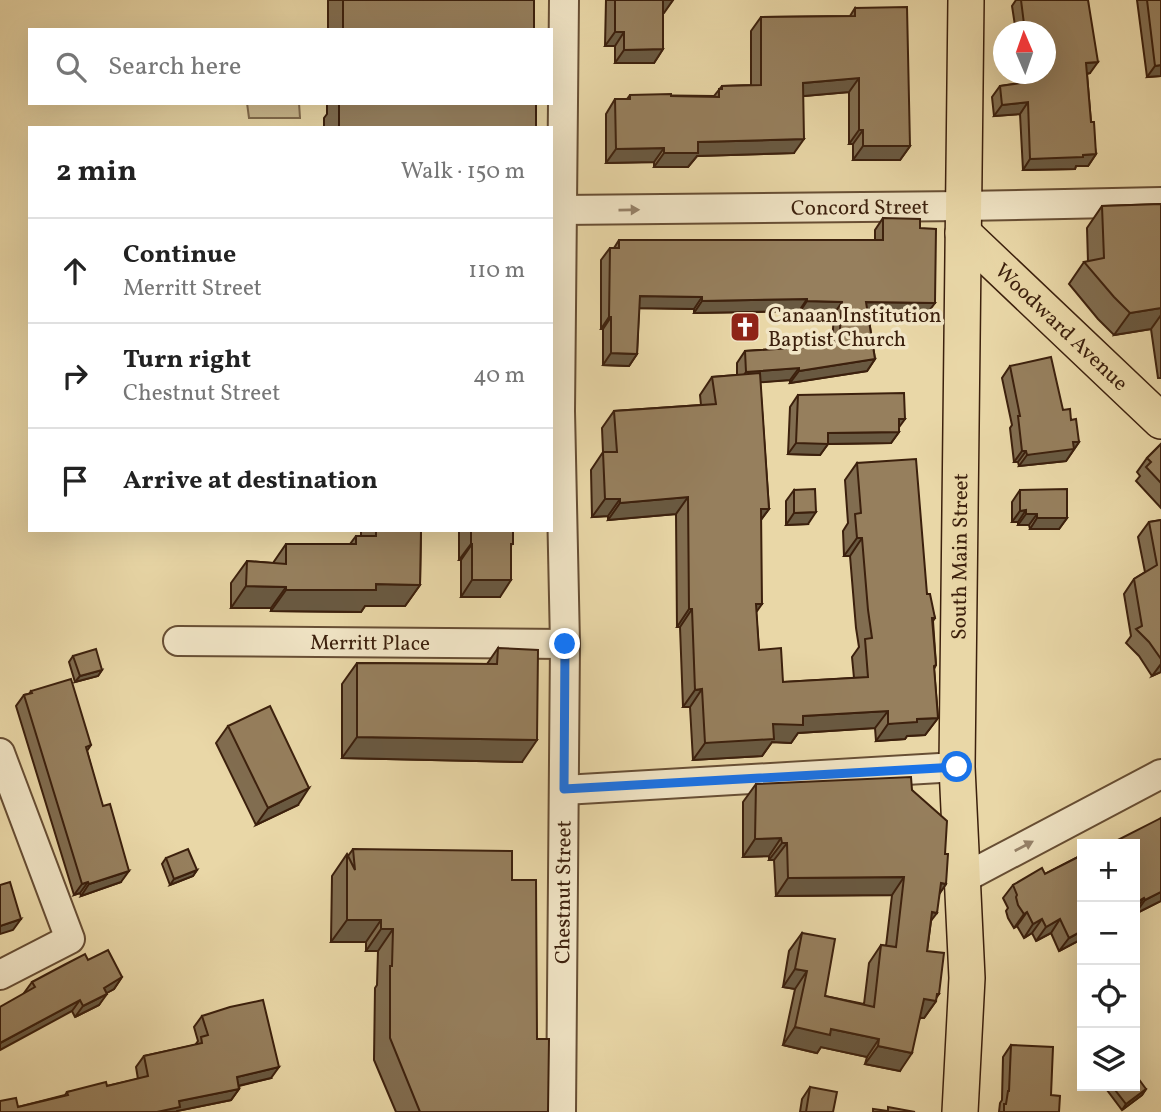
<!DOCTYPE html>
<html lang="en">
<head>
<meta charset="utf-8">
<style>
	body { margin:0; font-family:Vollkorn,serif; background:#f2f2f2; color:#222 }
	.controls { position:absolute; right:21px; bottom:21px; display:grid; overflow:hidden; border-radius:0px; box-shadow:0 7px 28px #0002 }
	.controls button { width:63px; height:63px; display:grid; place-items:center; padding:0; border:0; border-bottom:2px solid #e0e0e0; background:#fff; color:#222; font:35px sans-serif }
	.compass { position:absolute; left:993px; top:21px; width:63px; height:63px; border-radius:50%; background:#fff; box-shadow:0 7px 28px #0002; rotate:358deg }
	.stop { position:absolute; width:21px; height:21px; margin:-16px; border:5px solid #1a73e8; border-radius:50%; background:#fff }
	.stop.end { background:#1a73e8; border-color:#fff; box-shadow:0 2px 7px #0008 }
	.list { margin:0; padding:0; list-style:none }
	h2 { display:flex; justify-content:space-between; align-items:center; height:91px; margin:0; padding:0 28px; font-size:30px }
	h2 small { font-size:23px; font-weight:400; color:#767676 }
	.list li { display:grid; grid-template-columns:46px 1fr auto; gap:21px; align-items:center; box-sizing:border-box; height:105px; padding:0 28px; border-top:2px solid #e0e0e0 }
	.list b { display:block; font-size:26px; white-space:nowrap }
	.list p { margin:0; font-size:23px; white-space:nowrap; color:#767676 }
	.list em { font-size:23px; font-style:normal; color:#767676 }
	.icon { flex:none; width:38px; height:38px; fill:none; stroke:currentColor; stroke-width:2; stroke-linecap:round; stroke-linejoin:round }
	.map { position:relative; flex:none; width:1161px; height:1112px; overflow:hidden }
	.search { position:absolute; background:#fff; box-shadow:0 7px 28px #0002; left:28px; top:28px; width:525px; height:77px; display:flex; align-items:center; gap:18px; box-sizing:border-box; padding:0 24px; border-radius:0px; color:#767676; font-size:26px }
	.panel { position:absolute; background:#fff; box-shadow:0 7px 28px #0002; left:28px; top:126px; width:525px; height:406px; border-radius:0px }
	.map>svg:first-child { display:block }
</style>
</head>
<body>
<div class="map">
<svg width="1161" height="1112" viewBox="0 0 1161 1112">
	<rect width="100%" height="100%" fill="#e9d7a7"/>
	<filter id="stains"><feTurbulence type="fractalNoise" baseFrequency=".00286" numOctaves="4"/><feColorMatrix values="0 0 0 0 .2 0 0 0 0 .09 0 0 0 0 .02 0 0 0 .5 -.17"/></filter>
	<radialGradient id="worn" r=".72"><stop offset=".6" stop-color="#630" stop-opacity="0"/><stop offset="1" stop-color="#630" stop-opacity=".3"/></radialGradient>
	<path fill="#ccb88d" stroke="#846c4d" stroke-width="2" d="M 247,103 L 299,103 L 300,118 L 249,118 Z"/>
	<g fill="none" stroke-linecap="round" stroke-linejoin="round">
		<g stroke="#674e34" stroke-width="32">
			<g id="minor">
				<path id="s1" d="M 561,210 L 963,206 L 1161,202"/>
				<path id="s2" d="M 178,641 L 565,644"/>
				<path d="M 0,753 L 70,939 L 0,975"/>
				<path d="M 564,790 L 957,767"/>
				<path d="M 964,878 L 1161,774"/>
				<path id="s3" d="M 561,1112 L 565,644 L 560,411 L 564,0"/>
			</g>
		</g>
		<g stroke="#3c200d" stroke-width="38">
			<g id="major">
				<path id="s4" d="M 963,233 L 1161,421"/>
				<path id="s5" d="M 960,1112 L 967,978 L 957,767 L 966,0"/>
			</g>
		</g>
		<use href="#minor" stroke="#f1e5c6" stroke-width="28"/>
		<use href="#major" stroke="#e9d7a7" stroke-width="35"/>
	</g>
	<g fill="#816d50" stroke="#3c200d" stroke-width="2">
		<rect x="328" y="0" width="206" height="30"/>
		<path d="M 606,0 L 673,0 L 663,13 L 663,49 L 654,63 L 615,63 L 615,46 L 605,46 Z"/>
		<path d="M 1016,0 L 1088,0 L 1090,73 L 1087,74 L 1091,122 L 1096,154 L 1088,166 L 1076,166 L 1075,169 L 1023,170 L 1020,114 L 994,116 L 992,97 L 1000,86 L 1019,83 L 1018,74 L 1046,74 L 1046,32 L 1016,32 L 1012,6 Z"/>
		<path d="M 1137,0 L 1161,0 L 1161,76 L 1147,77 Z"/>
		<path d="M 855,8 L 910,146 L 900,160 L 853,160 L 853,144 L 849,144 L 849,92 L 803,96 L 794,153 L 697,156 L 688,167 L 654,167 L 654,162 L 606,163 L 606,114 L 615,99 L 627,99 L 630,95 L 714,96 L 722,86 L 751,85 L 751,31 L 761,17 L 850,16 Z"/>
		<path d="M 327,103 L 536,103 L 536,128 L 324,128 L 324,118 L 327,114 Z"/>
		<path d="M 1161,204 L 1161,378 L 1158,378 L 1151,329 L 1114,335 L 1098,319 L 1069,284 L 1084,262 L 1088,262 L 1087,228 L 1102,206 Z"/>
		<path d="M 883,218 L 920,228 L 926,315 L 868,314 L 875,359 L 867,371 L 790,383 L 790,380 L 760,382 L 769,509 L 761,520 L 756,612 L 759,650 L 783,682 L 854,678 L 852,657 L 859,647 L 856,628 L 850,556 L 844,556 L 843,531 L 848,523 L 845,480 L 857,463 L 927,594 L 935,618 L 933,621 L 936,665 L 934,669 L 938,718 L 925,735 L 907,736 L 905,739 L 876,741 L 875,728 L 798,733 L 791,743 L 772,742 L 762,756 L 693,760 L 690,707 L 683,707 L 680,627 L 677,627 L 676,514 L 608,520 L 608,516 L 592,517 L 591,470 L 603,452 L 602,428 L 614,411 L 701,405 L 700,395 L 712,377 L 737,375 L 737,363 L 745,351 L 804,347 L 806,345 L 832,344 L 834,314 L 799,313 L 799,311 L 694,313 L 694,309 L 639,308 L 637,354 L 629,366 L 603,365 L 603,329 L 601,329 L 601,260 L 610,248 L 614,248 L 619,240 L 875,240 L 875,230 Z"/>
		<path d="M 1010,366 L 1063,410 L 1071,420 L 1079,442 L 1066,461 L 1019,466 L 1018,462 L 1014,462 L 1010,428 L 1012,425 L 1002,378 Z"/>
		<path d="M 798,395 L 899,427 L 899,432 L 891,443 L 828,444 L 820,455 L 788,454 L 790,407 Z"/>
		<path d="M 1161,444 L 1161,508 L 1136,481 L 1140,476 L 1137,472 L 1147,458 Z"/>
		<path d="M 794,490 L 808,524 L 786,525 L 786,501 Z"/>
		<path d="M 1020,490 L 1067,518 L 1059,529 L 1030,529 L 1029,525 L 1018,525 L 1018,522 L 1012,522 L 1012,502 Z"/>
		<path d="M 1161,520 L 1161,672 L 1152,676 L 1139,656 L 1126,643 L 1131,636 L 1124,594 L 1134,579 L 1145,572 L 1138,537 L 1149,522 Z"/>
		<path d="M 361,530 L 421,530 L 420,585 L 405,606 L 365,606 L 361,612 L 271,611 L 271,608 L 231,608 L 231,583 L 247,561 L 273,563 L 286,544 L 350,544 L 356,536 L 361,536 Z"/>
		<path d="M 459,530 L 513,530 L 511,547 L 500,597 L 461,597 L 461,560 L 459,560 Z"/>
		<path d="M 498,648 L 522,762 L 342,758 L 342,684 L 357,663 L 487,664 Z"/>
		<path d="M 73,656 L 102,670 L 98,676 L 75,682 L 69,662 Z"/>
		<path d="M 31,691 L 91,745 L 87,751 L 121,882 L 81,896 L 80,893 L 74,895 L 16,706 L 24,695 L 29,694 Z"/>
		<path d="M 228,726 L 298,805 L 256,825 L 216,743 Z"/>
		<path d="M 756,784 L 912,790 L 945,854 L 946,884 L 939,894 L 931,921 L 927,951 L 936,1001 L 924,1018 L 920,1018 L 900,1071 L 865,1064 L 867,1057 L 821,1047 L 817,1053 L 783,1045 L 795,989 L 783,987 L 789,951 L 802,933 L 825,996 L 864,1004 L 869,963 L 881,945 L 886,946 L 892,895 L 776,896 L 774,860 L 769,860 L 769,856 L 743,857 L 743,802 Z"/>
		<path d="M 1161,818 L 1161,901 L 1135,914 L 1135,844 Z"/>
		<path d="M 353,849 L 512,880 L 548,1112 L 396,1112 L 374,1060 L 375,988 L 377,985 L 378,951 L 366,951 L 366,942 L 331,942 L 332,876 L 347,854 L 348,856 Z"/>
		<path d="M 1082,855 L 1082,939 L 1059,951 L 1051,933 L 1036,941 L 1032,933 L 1024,938 L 1017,926 L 1014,928 L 1008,918 L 1006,911 L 1008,908 L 1003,898 L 1013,885 L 1045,874 Z"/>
		<path d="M 166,858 L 197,870 L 193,876 L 170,885 L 162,864 Z"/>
		<path d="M 88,960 L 122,977 L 114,989 L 106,993 L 99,1005 L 75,1017 L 72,1011 L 24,993 L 32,982 Z"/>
		<path d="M 202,1016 L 271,1078 L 239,1086 L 239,1089 L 231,1100 L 177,1111 L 18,1107 L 65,1095 L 67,1092 L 107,1086 L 138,1079 L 136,1067 L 144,1056 L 195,1045 L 198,1041 L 194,1027 Z"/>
		<path d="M 1011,1045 L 1051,1095 L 1059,1112 L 999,1112 L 1000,1103 L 1002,1100 L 1003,1057 Z"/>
		<path d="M 1110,1086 L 1135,1086 L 1146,1089 L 1142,1095 L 1122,1110 L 1107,1090 Z"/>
		<path d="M 810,1087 L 833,1112 L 800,1112 L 802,1099 Z"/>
	</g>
	<g fill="#695941" stroke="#3c200d" stroke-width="2">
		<path d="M 663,0 L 673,0 L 664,13 L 654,13 Z"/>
		<path d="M 615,32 L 624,32 L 615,46 L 605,46 Z"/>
		<path d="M 663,49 L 654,63 L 615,63 L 624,50 Z"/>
		<path d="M 1098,62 L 1090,73 L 1078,75 L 1086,63 Z"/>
		<path d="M 1161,65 L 1161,76 L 1147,77 L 1155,66 Z"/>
		<path d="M 859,78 L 849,92 L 793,97 L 803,83 Z"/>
		<path d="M 1028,102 L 1020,114 L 994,116 L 1002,105 Z"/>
		<path d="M 859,130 L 863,130 L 853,144 L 849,144 Z"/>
		<path d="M 804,139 L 794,153 L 697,156 L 688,167 L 654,167 L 664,153 L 698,142 Z"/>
		<path d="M 863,146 L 910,146 L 900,160 L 853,160 Z"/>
		<path d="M 664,148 L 654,162 L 606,163 L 616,149 Z"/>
		<path d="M 1096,154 L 1088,166 L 1076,166 L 1075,169 L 1023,170 L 1030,159 Z"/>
		<path d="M 640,296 L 702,297 L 694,309 L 631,308 Z"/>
		<path d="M 807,299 L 799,311 L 694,313 L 702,301 Z"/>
		<path d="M 807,301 L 842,302 L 834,314 L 799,313 Z"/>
		<path d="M 866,302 L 935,303 L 926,315 L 858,314 Z"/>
		<path d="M 1161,308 L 1161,315 L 1151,329 L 1114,335 L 1130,313 Z"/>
		<path d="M 609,317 L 611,317 L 603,329 L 601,329 Z"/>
		<path d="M 611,353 L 637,354 L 629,366 L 603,365 Z"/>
		<path d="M 875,359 L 867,371 L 790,383 L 799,371 Z"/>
		<path d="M 799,368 L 790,380 L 738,384 L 746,372 Z"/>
		<path d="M 899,419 L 905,419 L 897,430 Z"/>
		<path d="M 899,432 L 891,443 L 828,444 L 820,455 L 788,454 L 796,443 L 828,433 Z"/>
		<path d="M 1073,442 L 1079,442 L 1066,461 L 1019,466 L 1027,455 Z"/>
		<path d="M 1022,451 L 1026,451 L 1018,462 L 1014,462 Z"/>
		<path d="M 688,497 L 676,514 L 608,520 L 620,503 Z"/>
		<path d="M 605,499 L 620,499 L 608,516 L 592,517 Z"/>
		<path d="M 761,509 L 769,509 L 756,526 Z"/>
		<path d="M 1026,510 L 1018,522 L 1012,522 L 1020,511 Z"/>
		<path d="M 816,512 L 808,524 L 786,525 L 794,513 Z"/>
		<path d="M 1026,514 L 1037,514 L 1029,525 L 1018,525 Z"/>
		<path d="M 1037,518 L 1067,518 L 1059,529 L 1030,529 Z"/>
		<path d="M 857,538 L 862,538 L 850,556 L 844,556 Z"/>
		<path d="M 471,544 L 472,544 L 461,560 L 459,560 Z"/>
		<path d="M 472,580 L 511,580 L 500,597 L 461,597 Z"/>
		<path d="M 376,584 L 420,585 L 405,606 L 365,606 L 361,612 L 271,611 L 286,590 Z"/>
		<path d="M 246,586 L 286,587 L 271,608 L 231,608 Z"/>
		<path d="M 756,604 L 762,604 L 750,621 Z"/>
		<path d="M 689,609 L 692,609 L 680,627 L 677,627 Z"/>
		<path d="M 1161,664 L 1161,672 L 1152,676 Z"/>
		<path d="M 102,670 L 98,676 L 75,682 L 80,676 Z"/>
		<path d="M 702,689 L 690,707 L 683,707 L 695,690 Z"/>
		<path d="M 888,711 L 875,728 L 798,733 L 791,743 L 772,742 L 762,756 L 693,760 L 705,743 L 803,716 Z"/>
		<path d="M 938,718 L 925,735 L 907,736 L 905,739 L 876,741 L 888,724 L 917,719 Z"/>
		<path d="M 357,737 L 537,740 L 522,762 L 342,758 Z"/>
		<path d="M 309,788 L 298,805 L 256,825 L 268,808 Z"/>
		<path d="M 781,838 L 769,856 L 743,857 L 755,839 Z"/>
		<path d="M 782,843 L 787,843 L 774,860 L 769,860 Z"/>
		<path d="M 197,870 L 193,876 L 170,885 L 174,879 Z"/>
		<path d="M 129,871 L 121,882 L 81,896 L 89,884 Z"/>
		<path d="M 904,877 L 892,895 L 776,896 L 788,878 Z"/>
		<path d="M 88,882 L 80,893 L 74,895 L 82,884 Z"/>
		<path d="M 941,883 L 946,884 L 934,902 Z"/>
		<path d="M 1161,892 L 1161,901 L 1135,914 L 1145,900 Z"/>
		<path d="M 1144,898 L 1135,911 L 1135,903 Z"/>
		<path d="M 932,912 L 937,913 L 924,930 Z"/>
		<path d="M 1027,912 L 1017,926 L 1014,928 L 1024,914 Z"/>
		<path d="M 21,919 L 13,930 L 0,934 L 0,926 Z"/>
		<path d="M 1042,919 L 1032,933 L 1024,938 L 1033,924 Z"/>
		<path d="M 1060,919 L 1051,933 L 1036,941 L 1046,927 Z"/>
		<path d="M 347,920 L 381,920 L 366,942 L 331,942 Z"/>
		<path d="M 381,929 L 393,929 L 378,951 L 366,951 Z"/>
		<path d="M 1082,931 L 1082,939 L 1059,951 L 1069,938 Z"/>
		<path d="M 795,969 L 807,971 L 795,989 L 783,987 Z"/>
		<path d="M 122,977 L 114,989 L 96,999 L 104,988 Z"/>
		<path d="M 107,994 L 99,1005 L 75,1017 L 83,1006 Z"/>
		<path d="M 937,994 L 939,994 L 935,1000 L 936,1001 L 924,1018 L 911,1017 L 924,999 Z"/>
		<path d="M 80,1000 L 72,1011 L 0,1050 L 0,1043 Z"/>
		<path d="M 795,1027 L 831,1029 L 879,1039 L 867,1057 L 821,1047 L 817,1053 L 783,1045 Z"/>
		<path d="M 878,1046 L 912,1053 L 900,1071 L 865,1064 Z"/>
		<path d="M 279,1067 L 271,1078 L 229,1088 L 237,1077 Z"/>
		<path d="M 239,1089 L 231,1100 L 177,1111 L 177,1112 L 157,1112 L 179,1101 Z"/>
		<path d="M 1146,1089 L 1142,1095 L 1122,1110 L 1126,1104 Z"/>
	</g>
	<g fill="#967f5d" stroke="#3c200d" stroke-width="2">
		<rect x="343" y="0" width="191" height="30"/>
		<path d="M 615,0 L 663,0 L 663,49 L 624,50 L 624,32 L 615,32 Z"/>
		<path d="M 1021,0 L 1088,0 L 1098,62 L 1086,63 L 1091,122 L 1094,122 L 1096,154 L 1083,155 L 1083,157 L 1030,159 L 1028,102 L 1002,105 L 1000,86 L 1029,82 L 1027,74 L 1046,74 L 1046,32 L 1025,32 Z"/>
		<path d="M 1147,0 L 1161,0 L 1161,65 L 1155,66 Z"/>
		<path d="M 907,7 L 910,146 L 863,146 L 863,130 L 859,130 L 859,78 L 803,83 L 804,139 L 698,142 L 698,153 L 664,153 L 664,148 L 616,149 L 615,99 L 630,99 L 630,95 L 671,94 L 671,96 L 719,97 L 719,89 L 722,89 L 722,86 L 761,85 L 761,17 L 855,16 L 855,8 Z"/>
		<rect x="339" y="103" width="197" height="25"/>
		<path d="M 1161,204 L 1161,308 L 1130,313 L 1114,297 L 1084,262 L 1104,258 L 1102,206 Z"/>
		<path d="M 883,218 L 920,219 L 920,228 L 936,229 L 935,303 L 866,302 L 875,359 L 799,371 L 799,368 L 746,372 L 745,351 L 806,347 L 806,345 L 839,343 L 842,302 L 807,301 L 807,299 L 702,301 L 702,297 L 640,296 L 637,354 L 611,353 L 611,317 L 609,317 L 610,248 L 619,248 L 619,240 L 883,240 Z"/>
		<path d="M 1051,357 L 1063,410 L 1070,409 L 1071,420 L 1076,419 L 1079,442 L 1073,442 L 1074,449 L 1027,455 L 1026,451 L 1022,451 L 1018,416 L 1020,416 L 1010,366 Z"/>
		<path d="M 760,373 L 769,509 L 761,509 L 762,604 L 756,604 L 759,650 L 781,648 L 783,682 L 868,677 L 865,639 L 872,638 L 868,610 L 862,538 L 857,538 L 855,514 L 861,513 L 857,463 L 916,459 L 927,594 L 930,594 L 935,618 L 932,618 L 936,665 L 934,666 L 938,718 L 917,719 L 917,722 L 888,724 L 888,711 L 803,716 L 803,725 L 773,724 L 774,739 L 705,743 L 702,689 L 695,690 L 692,609 L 689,609 L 688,497 L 620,503 L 620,499 L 605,499 L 603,452 L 617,452 L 614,411 L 716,404 L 712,377 Z"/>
		<path d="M 904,393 L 905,419 L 899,419 L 899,432 L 828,433 L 828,444 L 796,443 L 798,395 Z"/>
		<path d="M 1161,444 L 1161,483 L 1146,467 L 1151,462 L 1147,458 Z"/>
		<path d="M 815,489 L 816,512 L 794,513 L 794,490 Z"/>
		<path d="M 1067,489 L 1067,518 L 1037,518 L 1037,514 L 1026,514 L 1026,510 L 1020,511 L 1020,490 Z"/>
		<path d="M 1161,520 L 1161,659 L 1149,642 L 1136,629 L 1142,626 L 1134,579 L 1157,565 L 1149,522 Z"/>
		<path d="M 376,530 L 421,530 L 420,585 L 376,584 L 376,590 L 286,590 L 286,587 L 246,586 L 247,561 L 286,564 L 286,544 L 356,544 L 356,536 L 376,536 Z"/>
		<path d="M 471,530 L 513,530 L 513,544 L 511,544 L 511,580 L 472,580 L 472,544 L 471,544 Z"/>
		<path d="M 498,648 L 538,650 L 537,740 L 357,737 L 357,663 L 497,664 Z"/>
		<path d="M 96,649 L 102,670 L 80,676 L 73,656 Z"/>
		<path d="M 71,679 L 91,745 L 86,747 L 103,806 L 110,804 L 129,871 L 89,884 L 88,882 L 82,884 L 24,695 L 32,693 L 31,691 Z"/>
		<path d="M 270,706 L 309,788 L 268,808 L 228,726 Z"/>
		<path d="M 911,777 L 912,790 L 947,821 L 945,854 L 948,854 L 946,884 L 941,883 L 937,913 L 932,912 L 927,951 L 944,953 L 939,994 L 937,994 L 936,1001 L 924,999 L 912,1053 L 878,1046 L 879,1039 L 831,1029 L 830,1035 L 795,1027 L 807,971 L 795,969 L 802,933 L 835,939 L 825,996 L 874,1007 L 881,945 L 896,947 L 904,877 L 788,878 L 787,843 L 782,843 L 781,838 L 755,839 L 756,784 Z"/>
		<path d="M 1161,818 L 1161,892 L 1145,900 L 1144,898 L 1135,903 L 1135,844 L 1110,844 Z"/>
		<path d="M 188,849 L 197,870 L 174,879 L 166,858 Z"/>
		<path d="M 353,849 L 512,851 L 512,880 L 536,880 L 537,1039 L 549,1039 L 548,1112 L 420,1112 L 390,1038 L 390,966 L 392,966 L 393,929 L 381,929 L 381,920 L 347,920 L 347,854 L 355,870 Z"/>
		<path d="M 1082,855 L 1082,931 L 1069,938 L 1060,919 L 1046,927 L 1042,919 L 1033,924 L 1027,912 L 1024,914 L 1018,905 L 1016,897 L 1017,895 L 1013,885 L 1042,868 L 1045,874 Z"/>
		<path d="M 10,882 L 21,919 L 0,926 L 0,885 Z"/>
		<path d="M 108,950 L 122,977 L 104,988 L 107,994 L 83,1006 L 80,1000 L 0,1043 L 0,1007 L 35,987 L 32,982 L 64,965 L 85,954 L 88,960 Z"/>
		<path d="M 263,1000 L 279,1067 L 237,1077 L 239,1089 L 179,1101 L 180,1107 L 157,1112 L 0,1112 L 0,1101 L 16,1098 L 18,1107 L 68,1095 L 67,1092 L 106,1082 L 107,1086 L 148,1076 L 144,1056 L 202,1043 L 201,1037 L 208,1035 L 202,1016 L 230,1007 Z"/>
		<path d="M 1011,1045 L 1053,1047 L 1051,1095 L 1060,1096 L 1059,1112 L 1004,1112 L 1004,1104 L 1006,1104 L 1008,1091 L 1009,1091 Z"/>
		<path d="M 1135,1074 L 1146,1089 L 1126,1104 L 1112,1086 L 1135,1086 Z"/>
		<path d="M 810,1087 L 837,1092 L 833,1112 L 806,1112 Z"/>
		<path d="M 888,1107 L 915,1112 L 873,1112 L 873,1109 L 888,1111 Z"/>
	</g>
	<defs><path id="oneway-solid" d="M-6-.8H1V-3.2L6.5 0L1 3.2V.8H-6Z" transform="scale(1.75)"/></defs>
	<g fill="#96826a">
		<use href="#oneway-solid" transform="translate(629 210) rotate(-1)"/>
		<use href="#oneway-solid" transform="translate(1024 846) rotate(-28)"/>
	</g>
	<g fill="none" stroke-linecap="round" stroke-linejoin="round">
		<path stroke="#1a73e8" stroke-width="9" d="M 565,644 L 564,789 L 957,767"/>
	</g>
	<defs>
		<g id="church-square" transform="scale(1.575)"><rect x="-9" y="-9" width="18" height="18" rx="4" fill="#8f2418" stroke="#f1e5c6"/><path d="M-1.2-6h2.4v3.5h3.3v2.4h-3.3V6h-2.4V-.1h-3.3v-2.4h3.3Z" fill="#fff"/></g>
	</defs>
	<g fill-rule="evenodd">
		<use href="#church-square" x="745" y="327"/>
	</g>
	<g text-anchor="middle" stroke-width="7" stroke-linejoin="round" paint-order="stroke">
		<g font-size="21" fill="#3c200d" stroke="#f1e5c6">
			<text dy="7" stroke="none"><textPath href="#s1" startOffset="299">Concord Street</textPath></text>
			<text dy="7" stroke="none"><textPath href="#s4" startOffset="136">Woodward Avenue</textPath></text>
			<text dy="7" stroke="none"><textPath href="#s5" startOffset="556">South Main Street</textPath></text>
			<text dy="7" stroke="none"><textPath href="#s2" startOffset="192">Merritt Place</textPath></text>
			<text dy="7" stroke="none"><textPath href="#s3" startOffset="220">Chestnut Street</textPath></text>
		</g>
		<g font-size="21" fill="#3c200d" stroke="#f1e5c6" text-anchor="start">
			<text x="768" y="322">Canaan Institution<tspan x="768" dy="24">Baptist Church</tspan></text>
		</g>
	</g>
	<rect width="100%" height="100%" filter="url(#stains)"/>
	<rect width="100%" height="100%" fill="url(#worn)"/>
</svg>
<div class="controls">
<button>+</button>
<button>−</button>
<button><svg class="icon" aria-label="locate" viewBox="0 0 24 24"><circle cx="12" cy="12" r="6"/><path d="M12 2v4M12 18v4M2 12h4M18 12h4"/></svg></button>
<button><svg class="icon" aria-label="layers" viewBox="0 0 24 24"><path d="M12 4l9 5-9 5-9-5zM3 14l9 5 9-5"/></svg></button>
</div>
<svg class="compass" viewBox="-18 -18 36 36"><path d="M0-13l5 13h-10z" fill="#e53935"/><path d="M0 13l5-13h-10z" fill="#767676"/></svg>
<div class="stop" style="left:957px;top:767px"></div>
<div class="stop end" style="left:565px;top:644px"></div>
<div class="search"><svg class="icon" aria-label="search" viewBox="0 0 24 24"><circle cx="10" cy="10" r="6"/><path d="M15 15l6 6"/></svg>Search here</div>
<section class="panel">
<h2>2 min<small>Walk · 150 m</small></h2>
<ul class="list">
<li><svg class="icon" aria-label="ahead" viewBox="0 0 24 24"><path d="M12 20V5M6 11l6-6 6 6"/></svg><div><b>Continue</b><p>Merritt Street</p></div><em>110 m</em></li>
<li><svg class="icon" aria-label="right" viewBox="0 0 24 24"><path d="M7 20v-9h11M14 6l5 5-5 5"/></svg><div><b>Turn right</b><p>Chestnut Street</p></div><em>40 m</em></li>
<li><svg class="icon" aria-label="arrive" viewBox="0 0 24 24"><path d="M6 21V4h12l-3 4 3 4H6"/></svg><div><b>Arrive at destination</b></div></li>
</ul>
</section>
</div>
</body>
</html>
